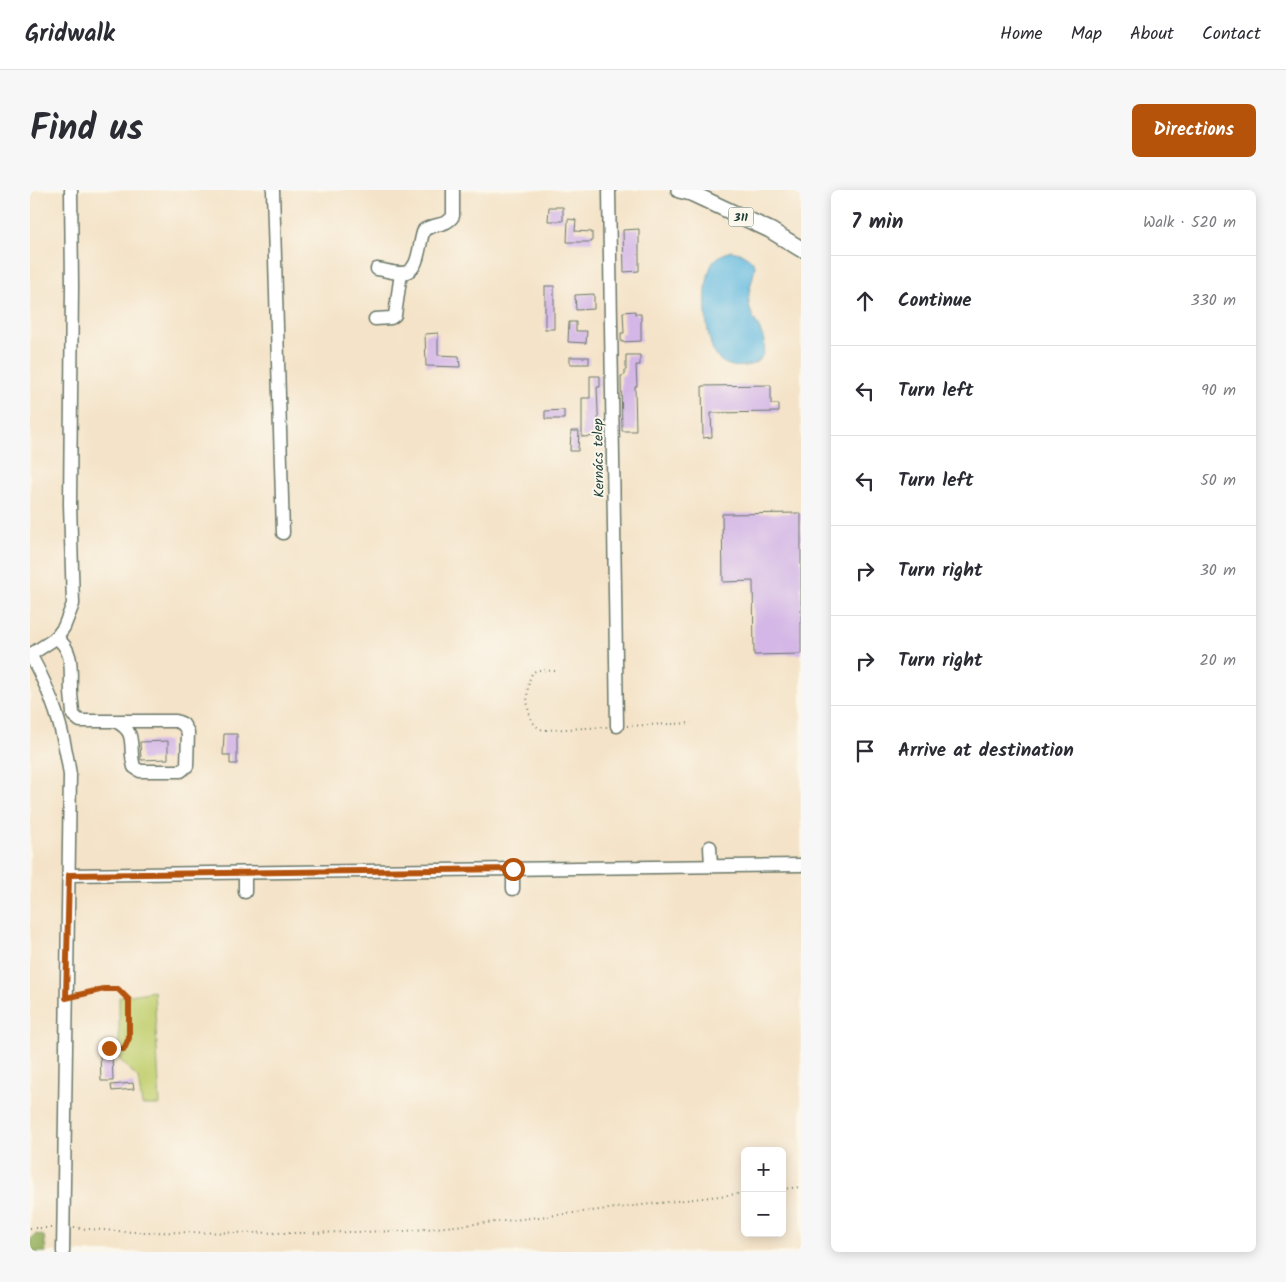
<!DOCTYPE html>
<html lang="en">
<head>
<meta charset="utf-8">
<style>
	body { margin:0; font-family:Kalam,sans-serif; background:#f7f7f7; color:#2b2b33 }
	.controls { position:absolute; right:15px; bottom:15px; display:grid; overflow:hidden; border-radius:8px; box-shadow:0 2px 12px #0003 }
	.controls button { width:45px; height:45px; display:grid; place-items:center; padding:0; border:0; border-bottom:1px solid #e1e1e2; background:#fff; color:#2b2b33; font:25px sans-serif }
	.stop { position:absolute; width:15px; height:15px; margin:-11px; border:4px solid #b45309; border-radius:50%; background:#fff }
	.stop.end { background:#b45309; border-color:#fff; box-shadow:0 1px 5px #0008 }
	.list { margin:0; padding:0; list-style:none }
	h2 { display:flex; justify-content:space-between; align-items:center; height:65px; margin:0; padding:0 20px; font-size:21px }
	h2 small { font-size:16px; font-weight:400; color:#7c7c81 }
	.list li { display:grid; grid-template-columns:32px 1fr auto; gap:15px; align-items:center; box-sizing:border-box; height:90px; padding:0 20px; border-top:1px solid #e1e1e2 }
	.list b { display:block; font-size:19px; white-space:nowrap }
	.list em { font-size:16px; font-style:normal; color:#7c7c81 }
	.icon { flex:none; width:28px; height:28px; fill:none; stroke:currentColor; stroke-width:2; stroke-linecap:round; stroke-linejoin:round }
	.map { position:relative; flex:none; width:771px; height:1062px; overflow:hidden; border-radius:8px }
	header { display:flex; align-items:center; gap:30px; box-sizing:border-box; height:70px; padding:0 25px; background:#fff; border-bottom:1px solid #e1e1e2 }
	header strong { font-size:24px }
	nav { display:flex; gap:28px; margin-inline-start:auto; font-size:18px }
	.intro { display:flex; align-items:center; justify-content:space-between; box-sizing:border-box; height:120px; padding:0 30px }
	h1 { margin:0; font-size:35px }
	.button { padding:12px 22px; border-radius:8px; background:#b45309; color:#fff; font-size:18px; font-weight:700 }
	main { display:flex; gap:30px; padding:0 30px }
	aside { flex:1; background:#fff; border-radius:8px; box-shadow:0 2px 12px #0003 }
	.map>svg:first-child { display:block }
</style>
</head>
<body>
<header>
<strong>Gridwalk</strong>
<nav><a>Home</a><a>Map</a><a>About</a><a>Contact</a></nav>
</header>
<div class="intro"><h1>Find us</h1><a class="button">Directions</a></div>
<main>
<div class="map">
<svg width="771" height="1062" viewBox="0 0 771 1062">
	<rect width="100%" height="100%" fill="#fbf7ec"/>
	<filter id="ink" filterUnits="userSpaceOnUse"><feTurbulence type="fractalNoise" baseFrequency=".02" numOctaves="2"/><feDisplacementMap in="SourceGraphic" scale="10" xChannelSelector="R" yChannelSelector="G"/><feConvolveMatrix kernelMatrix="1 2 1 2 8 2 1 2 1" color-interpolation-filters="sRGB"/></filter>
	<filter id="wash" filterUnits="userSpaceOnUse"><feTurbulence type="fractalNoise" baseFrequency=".0096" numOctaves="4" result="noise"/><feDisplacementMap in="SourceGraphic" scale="20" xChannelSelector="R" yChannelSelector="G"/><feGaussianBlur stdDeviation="1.12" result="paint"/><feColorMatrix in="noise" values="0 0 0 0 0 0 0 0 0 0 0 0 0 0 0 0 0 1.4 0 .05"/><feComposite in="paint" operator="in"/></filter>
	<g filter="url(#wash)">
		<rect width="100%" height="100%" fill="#f4e3c8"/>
		<path fill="#c3d072" stroke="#718653" d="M 124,801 L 130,915 L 112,915 L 108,888 L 89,869 L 89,807 Z"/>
		<path fill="#9ab264" stroke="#5c784c" d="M 6,1044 L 14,1046 L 16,1062 L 0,1062 L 0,1050 Z"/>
		<path fill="#62b9df" stroke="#407b8a" d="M 701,61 C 712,63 720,66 725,76 C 724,88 717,101 719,113 C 720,130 740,146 733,164 C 730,171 723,175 715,176 C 705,178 694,175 687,167 C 674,151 671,87 684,71 C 688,66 695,63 701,61 Z"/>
		<g id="blocks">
			<g fill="#d4b7e6">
				<path d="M 519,17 L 533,17 L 533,31 L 518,31 Z"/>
				<path d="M 538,29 L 546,30 L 545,41 L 562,42 L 562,52 L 537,52 Z"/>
				<path d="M 609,39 L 609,81 L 594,82 L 593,40 Z"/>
				<rect x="515" y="96" width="9" height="43"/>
				<path d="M 564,104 L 564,119 L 546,120 L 545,105 Z"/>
				<path d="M 605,121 L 605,124 L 611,124 L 611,151 L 591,152 L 591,143 L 594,143 L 593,122 Z"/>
				<path d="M 539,132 L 546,132 L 546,141 L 557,141 L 556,153 L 538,152 Z"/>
				<path d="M 408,143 L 408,165 L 429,166 L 430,177 L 396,176 L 395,144 Z"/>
				<path d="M 596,165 L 610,165 L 610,175 L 606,175 L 607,196 L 605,197 L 606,241 L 592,241 L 591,186 L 595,185 L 595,180 L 596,180 Z"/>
				<rect x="540" y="167" width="19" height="7"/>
				<path d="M 560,186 L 570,186 L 570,197 L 567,197 L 569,246 L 552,247 L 552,208 L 560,208 Z"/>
				<path d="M 741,195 L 741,214 L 749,214 L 749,222 L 681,223 L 682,247 L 673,248 L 672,196 Z"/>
				<path d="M 534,220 L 534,229 L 515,229 L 515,221 Z"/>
				<path d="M 541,241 L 549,241 L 548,261 L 540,261 Z"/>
				<path d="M 771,323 L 771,464 L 724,465 L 723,391 L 693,392 L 692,324 Z"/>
				<path d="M 194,544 L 207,544 L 207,574 L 200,574 L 200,565 L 193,565 Z"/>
				<path d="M 138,551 L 138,569 L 111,570 L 110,552 Z"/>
				<path d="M 70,864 L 82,864 L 83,891 L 71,891 Z"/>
				<path d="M 103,893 L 104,899 L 82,901 L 81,895 Z"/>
			</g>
		</g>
	</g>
	<g filter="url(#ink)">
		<use href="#blocks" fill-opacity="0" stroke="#6a7768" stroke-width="1"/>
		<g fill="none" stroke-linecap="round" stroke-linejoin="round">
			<g stroke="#6a7768" stroke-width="15">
				<g id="minor">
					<path d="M 243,0 L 253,343"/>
					<path d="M 579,0 L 587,536"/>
					<path d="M 347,79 C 355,80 363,83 371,83 C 391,83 388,53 394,40 C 404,33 416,37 423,26 L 423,0"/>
					<path d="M 345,129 L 361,128 L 365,125 L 371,83"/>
					<path d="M 26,447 C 45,462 40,480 41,501 C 41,509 43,517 43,525 L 50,531 L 146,531 L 153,534 L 158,542 L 157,576 L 151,581 L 110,581 L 104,577 C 98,557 108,543 87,532"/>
					<path d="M 0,464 C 23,506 33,538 40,585 L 33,1062"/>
					<path d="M 0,465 L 26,448 L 34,437 L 43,414 L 40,314 L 42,96 L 41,0"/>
					<path d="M 680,657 L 681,676"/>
					<path d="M 39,685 L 771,675"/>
					<path d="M 483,699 L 483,679"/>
					<path d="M 215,702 L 215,683"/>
				</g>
			</g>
			<g stroke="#6a7768" stroke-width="18">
				<path id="major" d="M 649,0 L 661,3 L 740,40 L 771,59"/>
			</g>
			<g stroke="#6a7768" stroke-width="2" stroke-dasharray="1 4" stroke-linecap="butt">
				<path d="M 525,481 L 509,480 L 503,482 C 494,496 494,536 514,540 L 577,537"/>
				<path d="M 597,536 L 662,533"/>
				<path d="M 46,806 L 75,799 L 88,799 L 99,810 L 99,848 L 94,859 L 79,858"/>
				<path d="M 752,999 L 771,997"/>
				<path d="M 0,1038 L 22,1038"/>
				<path d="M 44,1038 L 102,1042 L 270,1043 L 376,1041 L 475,1031 L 715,1003"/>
			</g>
			<use href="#minor" stroke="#fff" stroke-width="12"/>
			<use href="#major" stroke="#fff" stroke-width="15"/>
		</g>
	</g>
	<g fill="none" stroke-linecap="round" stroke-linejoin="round" filter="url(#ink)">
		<path stroke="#b45309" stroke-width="6" d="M 79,858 L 94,859 L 99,848 L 99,810 L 88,799 L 74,799 L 36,808 L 39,685 L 483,679"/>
	</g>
	<g text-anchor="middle" stroke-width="4" stroke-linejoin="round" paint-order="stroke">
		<rect fill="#fbf7ec" stroke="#61756b" stroke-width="1" x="698.5" y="17.5" width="25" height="19" rx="4"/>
		<g font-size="12" font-weight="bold" fill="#1f3d34">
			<text x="711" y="31">311</text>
		</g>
		<g font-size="14" fill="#1f3d34" stroke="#fbf7ec">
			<text transform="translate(568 268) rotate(-91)" y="5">Kernács telep</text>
		</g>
	</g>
</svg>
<div class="controls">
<button>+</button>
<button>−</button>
</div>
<div class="stop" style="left:483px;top:679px"></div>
<div class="stop end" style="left:79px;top:858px"></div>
</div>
<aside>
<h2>7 min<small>Walk · 520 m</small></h2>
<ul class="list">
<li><svg class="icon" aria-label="ahead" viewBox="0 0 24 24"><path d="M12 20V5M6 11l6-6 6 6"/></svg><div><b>Continue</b></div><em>330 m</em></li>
<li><svg class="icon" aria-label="left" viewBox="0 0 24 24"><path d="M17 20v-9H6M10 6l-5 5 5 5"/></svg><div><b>Turn left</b></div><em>90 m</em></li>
<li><svg class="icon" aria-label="left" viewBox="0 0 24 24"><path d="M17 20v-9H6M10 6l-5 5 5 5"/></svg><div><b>Turn left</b></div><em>50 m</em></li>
<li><svg class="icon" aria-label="right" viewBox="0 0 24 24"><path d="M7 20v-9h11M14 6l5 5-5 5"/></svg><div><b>Turn right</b></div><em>30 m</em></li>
<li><svg class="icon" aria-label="right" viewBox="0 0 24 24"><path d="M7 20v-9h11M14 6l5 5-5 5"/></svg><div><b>Turn right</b></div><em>20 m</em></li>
<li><svg class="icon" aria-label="arrive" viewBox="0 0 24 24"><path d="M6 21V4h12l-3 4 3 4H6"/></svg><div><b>Arrive at destination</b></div></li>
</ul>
</aside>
</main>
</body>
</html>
